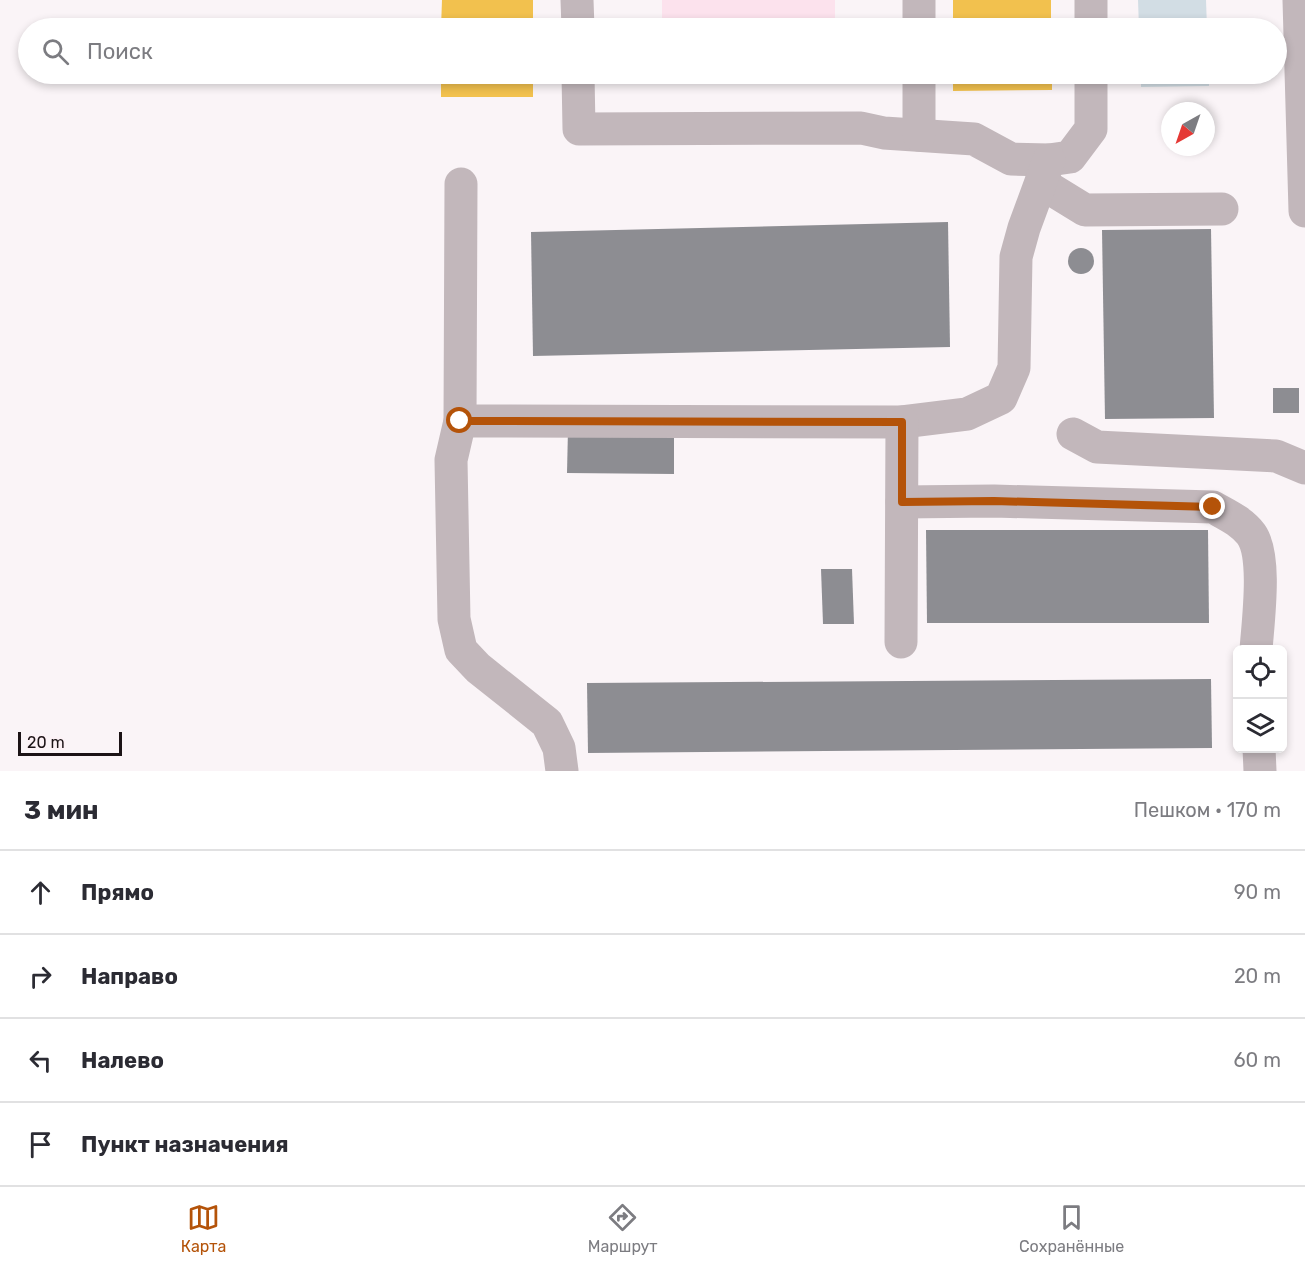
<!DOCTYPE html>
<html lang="ru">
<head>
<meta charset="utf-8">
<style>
	body { margin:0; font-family:Rubik,sans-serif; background:#f7f7f7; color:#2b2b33 }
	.controls { position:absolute; right:18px; bottom:18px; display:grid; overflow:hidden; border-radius:9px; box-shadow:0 3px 9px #0003 }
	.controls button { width:54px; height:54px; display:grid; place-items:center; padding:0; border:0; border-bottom:2px solid #e1e1e2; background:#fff; color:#2b2b33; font:30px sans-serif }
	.compass { position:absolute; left:1161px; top:102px; width:54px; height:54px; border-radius:50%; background:#fff; box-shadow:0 3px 9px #0003; rotate:220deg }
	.scale { position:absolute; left:18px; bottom:15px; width:104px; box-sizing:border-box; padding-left:6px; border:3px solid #1b1316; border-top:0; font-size:16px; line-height:21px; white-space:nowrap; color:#1b1316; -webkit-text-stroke:4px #fcf2f6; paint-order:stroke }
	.stop { position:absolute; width:18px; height:18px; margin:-14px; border:4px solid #b45309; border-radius:50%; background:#fff }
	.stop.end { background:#b45309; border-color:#fff; box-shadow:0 2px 6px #0008 }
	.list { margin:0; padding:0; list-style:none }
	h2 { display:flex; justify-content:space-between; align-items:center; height:78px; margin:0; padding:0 24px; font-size:26px }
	h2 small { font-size:20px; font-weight:400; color:#7c7c81 }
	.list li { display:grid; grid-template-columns:39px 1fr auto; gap:18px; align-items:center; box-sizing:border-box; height:84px; padding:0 24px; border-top:2px solid #e1e1e2 }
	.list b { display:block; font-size:22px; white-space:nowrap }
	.list em { font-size:20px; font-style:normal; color:#7c7c81 }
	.icon { flex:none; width:33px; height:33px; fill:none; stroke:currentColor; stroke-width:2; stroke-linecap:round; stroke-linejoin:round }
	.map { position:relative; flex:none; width:1305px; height:771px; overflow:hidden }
	.search { position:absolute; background:#fff; box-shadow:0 3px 9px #0003; left:18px; right:18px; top:18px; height:66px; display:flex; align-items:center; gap:15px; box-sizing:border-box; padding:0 21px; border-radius:33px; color:#7c7c81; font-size:22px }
	.sheet { height:414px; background:#fff }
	nav { display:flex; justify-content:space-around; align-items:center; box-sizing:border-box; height:84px; border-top:2px solid #e1e1e2; background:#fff; font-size:16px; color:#7c7c81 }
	nav a { display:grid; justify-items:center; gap:3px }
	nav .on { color:#b45309 }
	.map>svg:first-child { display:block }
</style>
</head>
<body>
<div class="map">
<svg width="1305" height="771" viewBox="0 0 1305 771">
	<rect width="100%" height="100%" fill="#faf4f7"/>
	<rect fill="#fce2ed" x="662" y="0" width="173" height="28"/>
	<g fill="#f2c14e">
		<path d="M 442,0 L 533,0 L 533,28 L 441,28 Z"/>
		<rect x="953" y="0" width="98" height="28"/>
		<rect x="441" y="74" width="92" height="23"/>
		<path d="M 953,74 L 1052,74 L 1052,90 L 953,91 Z"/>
	</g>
	<g fill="#8d8d92">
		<path d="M 948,222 L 950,347 L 533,356 L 531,232 Z"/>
		<path d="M 1211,229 L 1214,418 L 1105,419 L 1102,230 Z"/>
		<circle cx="1081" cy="261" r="13"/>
		<rect x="1273" y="388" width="26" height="25"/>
		<path d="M 568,429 L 674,431 L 674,474 L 567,473 Z"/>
		<path d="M 926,530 L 1208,530 L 1209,623 L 927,623 Z"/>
		<path d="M 821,569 L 852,569 L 854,624 L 823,624 Z"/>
		<path d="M 1211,679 L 1212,748 L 588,753 L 587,683 Z"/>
	</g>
	<g fill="#d2dde4">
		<path d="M 1138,0 L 1206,0 L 1207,28 L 1139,28 Z"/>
		<path d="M 1141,74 L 1209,74 L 1209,86 L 1141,87 Z"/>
	</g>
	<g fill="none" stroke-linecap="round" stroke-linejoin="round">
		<g stroke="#c2b7bb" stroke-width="33">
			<path d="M 577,0 L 578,28"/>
			<path d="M 1299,0 L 1305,211"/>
			<path d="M 919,28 L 919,0"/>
			<path d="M 1091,28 L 1091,0"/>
			<path d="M 578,74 L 579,129 L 861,128 L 884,133 L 974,139 L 1011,159 L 1049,160 L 1070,157 L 1091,129 L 1091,74"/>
			<path d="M 919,135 L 919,74"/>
			<path d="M 1041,183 L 1085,210 L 1222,209"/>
			<path d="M 461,184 L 460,421 L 451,460 L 454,619 L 461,650 L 478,668 L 547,723 L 559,748 L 562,771"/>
			<path d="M 460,421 L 902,422 L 967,414 L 1001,398 L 1014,368 L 1016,257 L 1024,228 L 1049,160"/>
			<path d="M 1073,434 L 1097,447 L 1276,456 L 1305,468"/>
			<path d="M 902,502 L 994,501 L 1213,507 C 1227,515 1241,521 1251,534 C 1267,556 1258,621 1256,650"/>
			<path d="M 901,642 L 902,422"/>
			<path d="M 1259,748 L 1260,771"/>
		</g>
	</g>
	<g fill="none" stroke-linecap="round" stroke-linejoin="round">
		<path stroke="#b45309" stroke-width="8" d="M 460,421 L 902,422 L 902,502 L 994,501 L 1213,507"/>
	</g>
</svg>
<div class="controls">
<button><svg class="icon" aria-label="locate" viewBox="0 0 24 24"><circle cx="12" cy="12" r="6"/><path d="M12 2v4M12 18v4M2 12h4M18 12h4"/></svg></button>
<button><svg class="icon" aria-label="layers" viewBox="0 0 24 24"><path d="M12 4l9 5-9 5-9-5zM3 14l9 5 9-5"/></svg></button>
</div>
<svg class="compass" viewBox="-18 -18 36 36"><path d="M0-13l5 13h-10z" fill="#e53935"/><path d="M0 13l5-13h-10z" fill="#7c7c81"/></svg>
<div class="scale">20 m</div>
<div class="stop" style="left:460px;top:421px"></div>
<div class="stop end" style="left:1213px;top:507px"></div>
<div class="search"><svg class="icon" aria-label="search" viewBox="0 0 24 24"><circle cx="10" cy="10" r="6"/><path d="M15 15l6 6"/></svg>Поиск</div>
</div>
<section class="sheet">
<h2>3 мин<small>Пешком · 170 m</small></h2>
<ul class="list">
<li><svg class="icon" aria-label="ahead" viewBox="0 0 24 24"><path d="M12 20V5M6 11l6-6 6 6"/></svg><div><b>Прямо</b></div><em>90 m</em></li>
<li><svg class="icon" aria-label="right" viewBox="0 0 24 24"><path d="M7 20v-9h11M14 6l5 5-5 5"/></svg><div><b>Направо</b></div><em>20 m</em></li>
<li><svg class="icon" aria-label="left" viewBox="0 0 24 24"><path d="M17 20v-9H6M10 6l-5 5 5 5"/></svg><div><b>Налево</b></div><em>60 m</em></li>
<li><svg class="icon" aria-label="arrive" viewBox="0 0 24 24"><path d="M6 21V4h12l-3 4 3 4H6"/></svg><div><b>Пункт назначения</b></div></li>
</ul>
</section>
<nav>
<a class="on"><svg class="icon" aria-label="map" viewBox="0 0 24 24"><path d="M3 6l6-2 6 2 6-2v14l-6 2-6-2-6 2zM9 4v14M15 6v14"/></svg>Карта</a>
<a><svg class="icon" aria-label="directions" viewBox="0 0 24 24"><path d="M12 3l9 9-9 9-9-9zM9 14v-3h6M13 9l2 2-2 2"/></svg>Маршрут</a>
<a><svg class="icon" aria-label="saved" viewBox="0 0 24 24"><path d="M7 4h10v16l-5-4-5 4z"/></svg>Сохранённые</a>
</nav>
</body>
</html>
